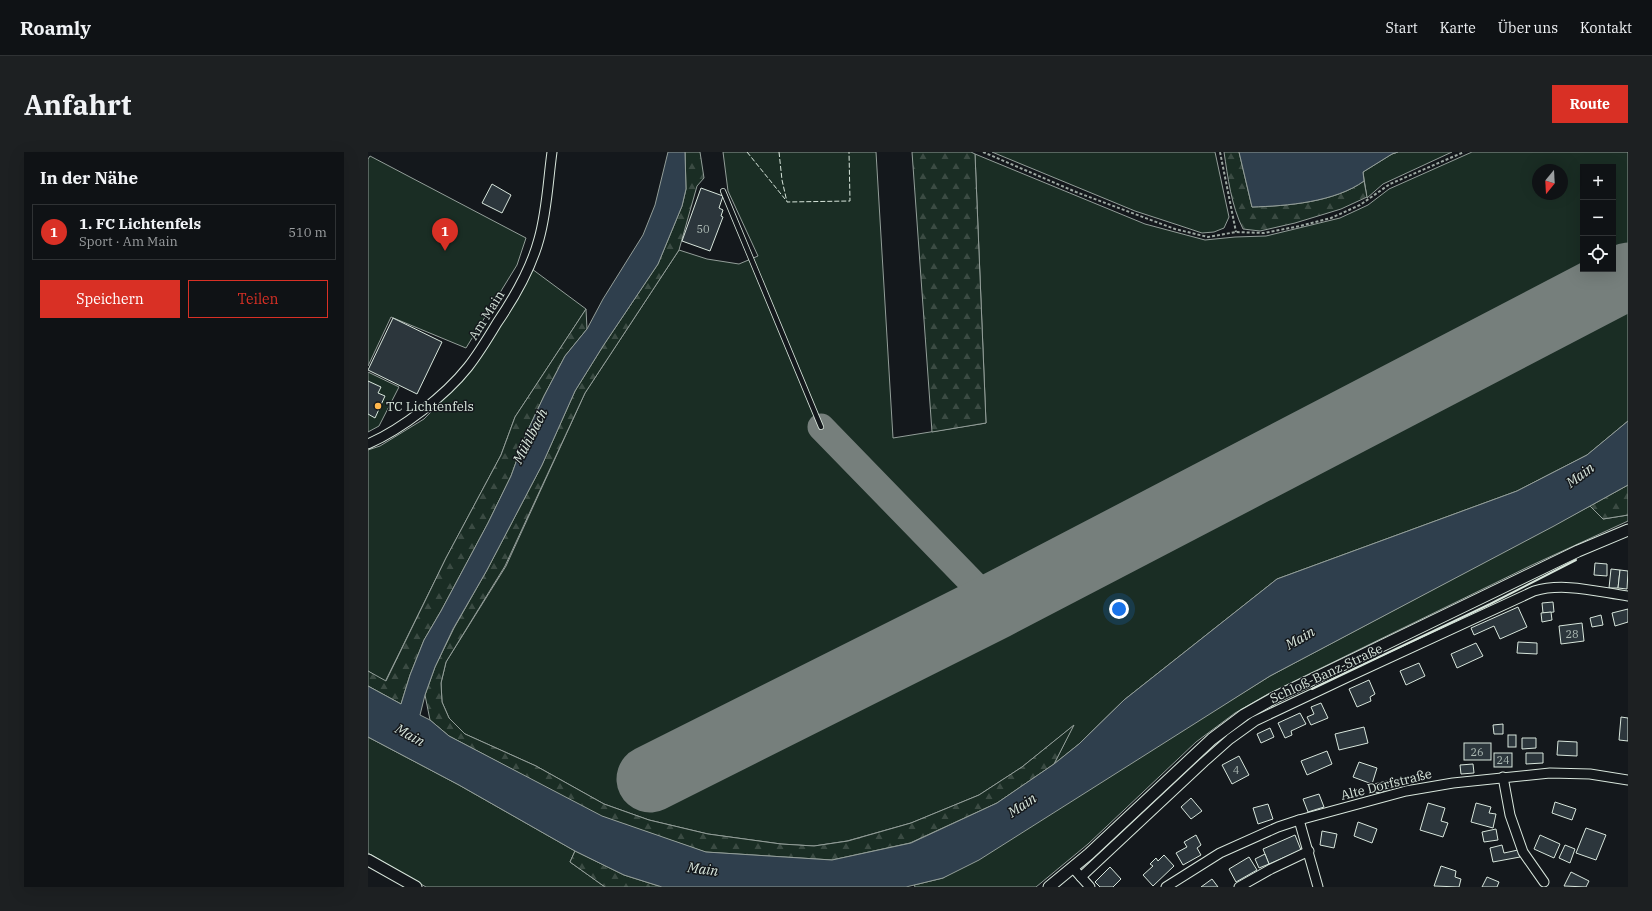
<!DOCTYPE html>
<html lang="de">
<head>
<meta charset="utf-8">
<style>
	body { margin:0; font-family:"IBM Plex Serif",serif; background:#1d2022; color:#f1f3f6 }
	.controls { position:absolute; right:12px; top:12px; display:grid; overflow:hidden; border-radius:0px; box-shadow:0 4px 16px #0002 }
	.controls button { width:36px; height:36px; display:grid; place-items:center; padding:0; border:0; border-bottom:1px solid #2f3234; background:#0f1215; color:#f1f3f6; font:20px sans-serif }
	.compass { position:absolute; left:1164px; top:12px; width:36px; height:36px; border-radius:50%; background:#0f1215; box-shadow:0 4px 16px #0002; rotate:198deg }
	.you { position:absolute; left:751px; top:457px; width:14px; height:14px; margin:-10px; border:3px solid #fff; border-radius:50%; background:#1a73e8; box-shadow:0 0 0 6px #1a73e833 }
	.badge { display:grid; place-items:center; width:26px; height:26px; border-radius:50%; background:#d93025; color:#fff; font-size:13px; font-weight:700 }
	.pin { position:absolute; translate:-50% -33px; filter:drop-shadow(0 1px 2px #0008) }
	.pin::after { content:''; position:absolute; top:21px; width:14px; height:12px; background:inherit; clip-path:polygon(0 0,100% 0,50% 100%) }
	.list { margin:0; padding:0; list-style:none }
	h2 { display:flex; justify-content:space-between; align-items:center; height:52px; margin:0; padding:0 16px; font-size:17px }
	h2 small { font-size:13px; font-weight:400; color:#9b9ea0 }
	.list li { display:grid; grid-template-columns:26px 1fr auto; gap:12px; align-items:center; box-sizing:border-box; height:56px; margin:0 8px 8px; padding:0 8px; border:1px solid #2f3234; border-radius:0px }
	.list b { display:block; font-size:15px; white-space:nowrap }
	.list p { margin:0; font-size:13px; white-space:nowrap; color:#9b9ea0 }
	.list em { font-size:13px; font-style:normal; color:#9b9ea0 }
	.actions { display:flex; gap:8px; padding:12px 16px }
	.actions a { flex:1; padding:9px 0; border:1px solid #d93025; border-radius:0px; text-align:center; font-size:14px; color:#d93025 }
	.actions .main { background:#d93025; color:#fff }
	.icon { flex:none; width:22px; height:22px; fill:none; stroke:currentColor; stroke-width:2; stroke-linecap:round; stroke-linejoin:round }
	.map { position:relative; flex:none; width:1260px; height:735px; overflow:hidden; border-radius:0px }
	header { display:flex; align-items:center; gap:24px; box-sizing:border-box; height:56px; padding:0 20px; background:#0f1215; border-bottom:1px solid #2f3234 }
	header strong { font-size:19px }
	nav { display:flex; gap:22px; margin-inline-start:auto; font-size:14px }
	.intro { display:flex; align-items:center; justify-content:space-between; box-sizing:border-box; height:96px; padding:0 24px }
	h1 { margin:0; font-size:28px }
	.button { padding:10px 18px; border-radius:0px; background:#d93025; color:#fff; font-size:14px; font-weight:700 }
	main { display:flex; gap:24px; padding:0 24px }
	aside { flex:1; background:#0f1215; border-radius:0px; box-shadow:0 4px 16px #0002 }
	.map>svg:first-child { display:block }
</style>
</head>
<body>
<header>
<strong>Roamly</strong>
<nav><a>Start</a><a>Karte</a><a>Über uns</a><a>Kontakt</a></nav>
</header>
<div class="intro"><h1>Anfahrt</h1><a class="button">Route</a></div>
<main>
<aside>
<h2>In der Nähe<small></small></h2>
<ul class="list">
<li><span class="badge">1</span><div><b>1. FC Lichtenfels</b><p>Sport · Am Main</p></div><em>510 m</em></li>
</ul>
<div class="actions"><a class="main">Speichern</a><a>Teilen</a></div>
</aside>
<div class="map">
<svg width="1260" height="735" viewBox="0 0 1260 735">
	<defs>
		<pattern id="forest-firs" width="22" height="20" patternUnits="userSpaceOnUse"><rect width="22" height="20" fill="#1a2d24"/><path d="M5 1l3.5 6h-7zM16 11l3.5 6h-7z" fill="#3b4b43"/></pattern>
	</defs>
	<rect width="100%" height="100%" fill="#14181c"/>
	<g fill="#1a2d24" stroke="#939e99" fill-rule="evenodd">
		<path d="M 355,0 L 508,0 L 525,286 L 618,271 L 607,2 L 777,72 L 837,88 L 867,85 L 898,84 L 972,66 L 1000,53 L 1021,37 L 1104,0 L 1260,0 L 1260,269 L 1219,303 L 1149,339 L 909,427 L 756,548 L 711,592 L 686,612 L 705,574 L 654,615 L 611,643 L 543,671 L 479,689 L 446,694 L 413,692 L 340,682 L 281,668 L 236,652 L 168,614 L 97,582 L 81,566 L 74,550 L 73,531 L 78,510 L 138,414 L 217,241 L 311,98 L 339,107 L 371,112 L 390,104 L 360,39 ZM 1215,15 L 1245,15 L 1245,117 L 1215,117 ZM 1170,18 L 1194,18 L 1194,42 L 1170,42 Z"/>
		<path d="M 624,0 L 847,0 L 861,65 L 856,76 L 846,80 L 834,81 L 810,73 L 767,59 Z"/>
		<path d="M 1030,0 L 1084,0 L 1015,32 L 999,46 L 995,20 L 1024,2 Z"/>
		<path d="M 2,4 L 158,86 L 149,113 L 98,196 L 23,165 L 0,214 L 0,7 Z"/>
		<path d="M 164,117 L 218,157 L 147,265 L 133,303 L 78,406 L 17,530 L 0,519 L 0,298 L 12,294 L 56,267 L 91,231 Z"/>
		<path d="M 0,220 L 31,235 L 11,274 L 0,280 Z"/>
		<path d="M 1222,354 L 1235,367 L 1260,363 L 1260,369 L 1164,413 L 900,542 L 867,561 L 828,590 L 720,692 L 668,735 L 547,735 L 546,733 L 575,726 L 902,524 Z"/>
		<path d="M 0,585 L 91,633 L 207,699 L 202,710 L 237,735 L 58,735 L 0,701 Z"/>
	</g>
	<g fill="url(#forest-firs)" stroke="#939e99">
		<path d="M 317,0 L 332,0 L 336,26 L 329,34 L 311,98 L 217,241 L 137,414 L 78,510 L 73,531 L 74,550 L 81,566 L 97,582 L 168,614 L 236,652 L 281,668 L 340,682 L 413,692 L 446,694 L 480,689 L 543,671 L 611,643 L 654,615 L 706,573 L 686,612 L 629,651 L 542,691 L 464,708 L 337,700 L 232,664 L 81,584 L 62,568 L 57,543 L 67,515 L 86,476 L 119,418 L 174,313 L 207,239 L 235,194 L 290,112 L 314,54 L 318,37 Z"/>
		<path d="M 544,0 L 603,0 L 607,2 L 618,271 L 564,280 Z"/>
		<path d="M 856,0 L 871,0 L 884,55 C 920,54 967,50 996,29 L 999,45 L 973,57 L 927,71 L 892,79 L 875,77 C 863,53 860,26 856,0 Z"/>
		<path d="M 218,157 L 219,177 L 197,204 L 176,244 L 159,280 L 143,324 L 120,371 L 73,459 L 56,488 L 42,523 L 33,552 L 0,534 L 0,519 L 18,529 L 78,406 L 133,303 L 147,265 Z"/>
		<path d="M 1260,333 L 1260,363 L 1235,367 L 1222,354 Z"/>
		<path d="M 207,699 L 256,723 L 294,735 L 237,735 L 202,710 Z"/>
	</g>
	<g fill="#2f3f4d" stroke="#939e99">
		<path d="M 300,0 L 317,0 L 318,37 L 314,54 L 290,112 L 235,194 L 207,239 L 174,313 L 119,418 L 85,477 L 67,515 L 57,543 L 52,563 L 62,568 L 81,584 L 234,664 L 338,700 L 464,708 L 543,691 L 629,651 L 686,612 L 711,592 L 756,548 L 909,427 L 1149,339 L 1219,303 L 1260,269 L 1260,333 L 1186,374 L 902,524 L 611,708 L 575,726 L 538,735 L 294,735 L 256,723 L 207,699 L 91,633 L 0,585 L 0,534 L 33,552 L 42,523 L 56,488 L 73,459 L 120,371 L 143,324 L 159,280 L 176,244 L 197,204 L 219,177 L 235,147 L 275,83 L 287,53 Z"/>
		<path d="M 871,0 L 1030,0 L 1024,2 L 995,20 L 996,29 C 967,50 919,54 884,55 Z"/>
	</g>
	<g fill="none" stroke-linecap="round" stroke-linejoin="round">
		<path stroke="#767f7c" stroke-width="27" d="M 453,275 L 627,454"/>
		<path stroke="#767f7c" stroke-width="67" d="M 282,627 L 627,454 L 1260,124"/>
	</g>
	<g fill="#2c363c" stroke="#d8e6dc">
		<path d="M 124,32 L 143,43 L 134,61 L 114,51 Z"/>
		<path d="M 333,36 L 355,44 L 351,56 L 355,58 L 353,64 L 355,65 L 342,99 L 314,89 Z"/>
		<path d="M 25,166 L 74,190 L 49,242 L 0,218 Z"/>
		<path d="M 0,229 L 13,235 L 10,241 L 17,244 L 7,266 L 0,262 Z"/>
		<path d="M 1227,411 L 1239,412 L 1239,424 L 1226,423 Z"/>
		<path d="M 1243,417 L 1252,418 L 1250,436 L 1241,436 Z"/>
		<path d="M 1252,418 L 1260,419 L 1259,437 L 1250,436 Z"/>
		<path d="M 1185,450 L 1186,460 L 1175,461 L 1174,451 Z"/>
		<path d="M 1150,455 L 1159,475 L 1132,487 L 1126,474 L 1106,483 L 1103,476 Z"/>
		<path d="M 1260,457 L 1260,470 L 1247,474 L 1244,461 Z"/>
		<path d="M 1183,460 L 1184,468 L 1174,470 L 1173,461 Z"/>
		<path d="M 1233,463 L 1235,473 L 1224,475 L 1222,466 Z"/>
		<path d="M 1214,471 L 1216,489 L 1193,492 L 1191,474 Z"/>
		<path d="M 1150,490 L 1169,491 L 1169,502 L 1149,501 Z"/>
		<path d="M 1108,491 L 1115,504 L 1089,516 L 1083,502 Z"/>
		<path d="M 1051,511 L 1057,524 L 1038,533 L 1032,519 Z"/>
		<path d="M 1001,528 L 1007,542 L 1002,545 L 1003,549 L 989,555 L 981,537 Z"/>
		<path d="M 953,551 L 960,566 L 943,573 L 939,565 L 946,562 L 943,555 Z"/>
		<path d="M 932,561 L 938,572 L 923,579 L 924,583 L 917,586 L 910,571 Z"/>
		<path d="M 1253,565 L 1260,566 L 1260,589 L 1251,588 Z"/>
		<path d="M 1135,572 L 1135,582 L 1126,582 L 1125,573 Z"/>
		<path d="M 996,575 L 1000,591 L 971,598 L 967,582 Z"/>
		<path d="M 902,576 L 906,585 L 893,591 L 889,582 Z"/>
		<rect x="1140" y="583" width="8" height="12"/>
		<path d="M 1154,586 L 1168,586 L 1168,596 L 1154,597 Z"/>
		<path d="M 1190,589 L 1209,590 L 1209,604 L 1189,603 Z"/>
		<rect x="1096" y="591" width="27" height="17"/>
		<path d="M 959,599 L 964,612 L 939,623 L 933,609 Z"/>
		<rect x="1126" y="601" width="18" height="14"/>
		<path d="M 1158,601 L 1175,601 L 1175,611 L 1158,612 Z"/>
		<path d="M 871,604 L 881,623 L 864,632 L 854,613 Z"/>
		<path d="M 991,610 L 1009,616 L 1004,632 L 985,625 Z"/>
		<path d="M 1105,612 L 1106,621 L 1093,622 L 1092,613 Z"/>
		<path d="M 1019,629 L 1021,638 L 1008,641 L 1006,632 Z"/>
		<path d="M 951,642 L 956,655 L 940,660 L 935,647 Z"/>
		<path d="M 823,646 L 834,659 L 823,667 L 813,655 Z"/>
		<path d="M 1187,650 L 1208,657 L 1204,668 L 1184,661 Z"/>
		<path d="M 1060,651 L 1077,656 L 1073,669 L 1080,671 L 1075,685 L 1052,678 Z"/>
		<path d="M 1108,651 L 1123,655 L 1121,661 L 1128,662 L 1125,676 L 1103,670 Z"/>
		<path d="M 900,652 L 905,667 L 890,672 L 885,656 Z"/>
		<path d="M 990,670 L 1009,677 L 1004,691 L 986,684 Z"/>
		<path d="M 1218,676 L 1238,683 L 1228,708 L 1208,701 Z"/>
		<path d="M 1128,677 L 1130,688 L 1116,690 L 1114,680 Z"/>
		<path d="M 954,679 L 969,682 L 966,696 L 952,693 Z"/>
		<path d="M 828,683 L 833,693 L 829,696 L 833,703 L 815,713 L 808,701 L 819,695 L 816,690 Z"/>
		<path d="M 927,683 L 933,698 L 901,712 L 895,697 Z"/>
		<path d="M 1172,683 L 1192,692 L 1186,706 L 1166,697 Z"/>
		<path d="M 1134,693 L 1136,701 L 1150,698 L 1152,705 L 1125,710 L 1122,696 Z"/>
		<path d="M 1197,693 L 1207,697 L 1202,711 L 1191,706 Z"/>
		<path d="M 897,702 L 901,712 L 891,716 L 887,707 Z"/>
		<path d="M 796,703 L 806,714 L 785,734 L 775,723 L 785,714 L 782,712 L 788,706 L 790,709 Z"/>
		<path d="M 881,705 L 889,718 L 868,730 L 861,717 Z"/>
		<path d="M 1073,714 L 1088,719 L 1087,725 L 1093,727 L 1091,735 L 1066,734 Z"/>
		<path d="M 742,715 L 753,727 L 745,735 L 732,735 L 727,730 Z"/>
		<path d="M 1203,720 L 1221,729 L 1218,735 L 1196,734 Z"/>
		<path d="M 1119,725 L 1131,730 L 1129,735 L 1114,735 Z"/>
		<path d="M 844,727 L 850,735 L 833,735 Z"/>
	</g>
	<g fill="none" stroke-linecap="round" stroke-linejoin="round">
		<g stroke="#d8e6dc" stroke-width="6">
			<path id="service" d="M 355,39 L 453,275"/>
		</g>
		<g stroke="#d8e6dc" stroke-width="11">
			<g id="minor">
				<path d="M 0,292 C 34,277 77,244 100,215 C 111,201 120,186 129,171 C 146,146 163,117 171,87 C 179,59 180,29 184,0"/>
				<path d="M 1135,625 L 1142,663 L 1155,700 L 1176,730"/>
				<path d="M 931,668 L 950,735"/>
				<path d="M 705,716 L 722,735"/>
				<path d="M 713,725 L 836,610 L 862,587 L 887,569 L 982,524 L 1166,439 C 1196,430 1230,440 1260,444"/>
				<path d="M 798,735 L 852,701 L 910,675 L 931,668 L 1038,639 L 1085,631 L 1182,621 L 1222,622 L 1260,628"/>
				<path d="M 871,735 L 903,717 L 941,699"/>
			</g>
		</g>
		<g stroke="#d8e6dc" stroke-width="13">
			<g id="tertiary">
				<path d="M 0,708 L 48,735"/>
				<path d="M 681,735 L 721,702 L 844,587 L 876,563 L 906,546 L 1210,399 L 1260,378"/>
			</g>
		</g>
		<g stroke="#9da8a2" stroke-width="2" stroke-dasharray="3 2" stroke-linecap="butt">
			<path d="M 615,0 L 708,40 L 807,77 L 840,85 L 868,80 L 896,81 L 932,74 L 963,66 L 992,53 L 1022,32 L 1096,0"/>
			<path d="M 852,0 L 868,80"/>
		</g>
		<use href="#service" stroke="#14181c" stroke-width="4.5"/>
		<use href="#minor" stroke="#14181c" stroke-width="9"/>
		<use href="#tertiary" stroke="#14181c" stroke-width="11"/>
		<g stroke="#d8e6dc" stroke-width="1" stroke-dasharray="5 2" stroke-linecap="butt">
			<path d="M 379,0 L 417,47"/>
			<path d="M 411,0 L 414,28 L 419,50 L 482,49 L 481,0"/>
		</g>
		<path stroke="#d8e6dc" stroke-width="2" d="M 944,537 L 1122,452 L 1208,408"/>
	</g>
	<circle fill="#ffb74d" stroke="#14181c" stroke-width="1.5" cx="10" cy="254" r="4"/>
	<g text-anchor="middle" stroke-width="3" stroke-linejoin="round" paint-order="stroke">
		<g font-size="11" fill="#adbab4">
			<text x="335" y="81">50</text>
			<text x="1204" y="486">28</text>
			<text x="1109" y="604">26</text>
			<text x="1135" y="612">24</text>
			<text x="868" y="622">4</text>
		</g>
		<g font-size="13" fill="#d8e6dc" stroke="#14181c">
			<text transform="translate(118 163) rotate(-58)" y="5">Am Main</text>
			<text transform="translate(958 521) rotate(-25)" y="5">Schloß-Banz-Straße</text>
			<text transform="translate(1018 632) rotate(-14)" y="5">Alte Dorfstraße</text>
		</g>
		<g font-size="13" fill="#d8e6dc" stroke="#14181c" text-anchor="start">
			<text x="18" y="259">TC Lichtenfels</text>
		</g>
		<g font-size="14" font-style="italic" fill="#d8e6dc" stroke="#14181c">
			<text transform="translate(162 284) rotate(-63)" y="5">Mühlbach</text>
			<text transform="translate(1212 323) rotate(-37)" y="5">Main</text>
			<text transform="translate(932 486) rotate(-30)" y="5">Main</text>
			<text transform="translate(42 583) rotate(29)" y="5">Main</text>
			<text transform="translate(654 653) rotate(-34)" y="5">Main</text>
			<text transform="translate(335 717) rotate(7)" y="5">Main</text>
		</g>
	</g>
</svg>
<div class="controls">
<button>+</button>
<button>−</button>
<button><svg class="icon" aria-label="locate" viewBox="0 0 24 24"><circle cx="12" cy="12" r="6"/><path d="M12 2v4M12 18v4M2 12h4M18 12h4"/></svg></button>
</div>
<svg class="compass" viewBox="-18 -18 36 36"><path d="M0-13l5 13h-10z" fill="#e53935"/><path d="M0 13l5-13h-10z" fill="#9b9ea0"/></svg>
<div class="you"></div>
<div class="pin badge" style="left:77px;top:99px">1</div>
</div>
</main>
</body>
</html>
